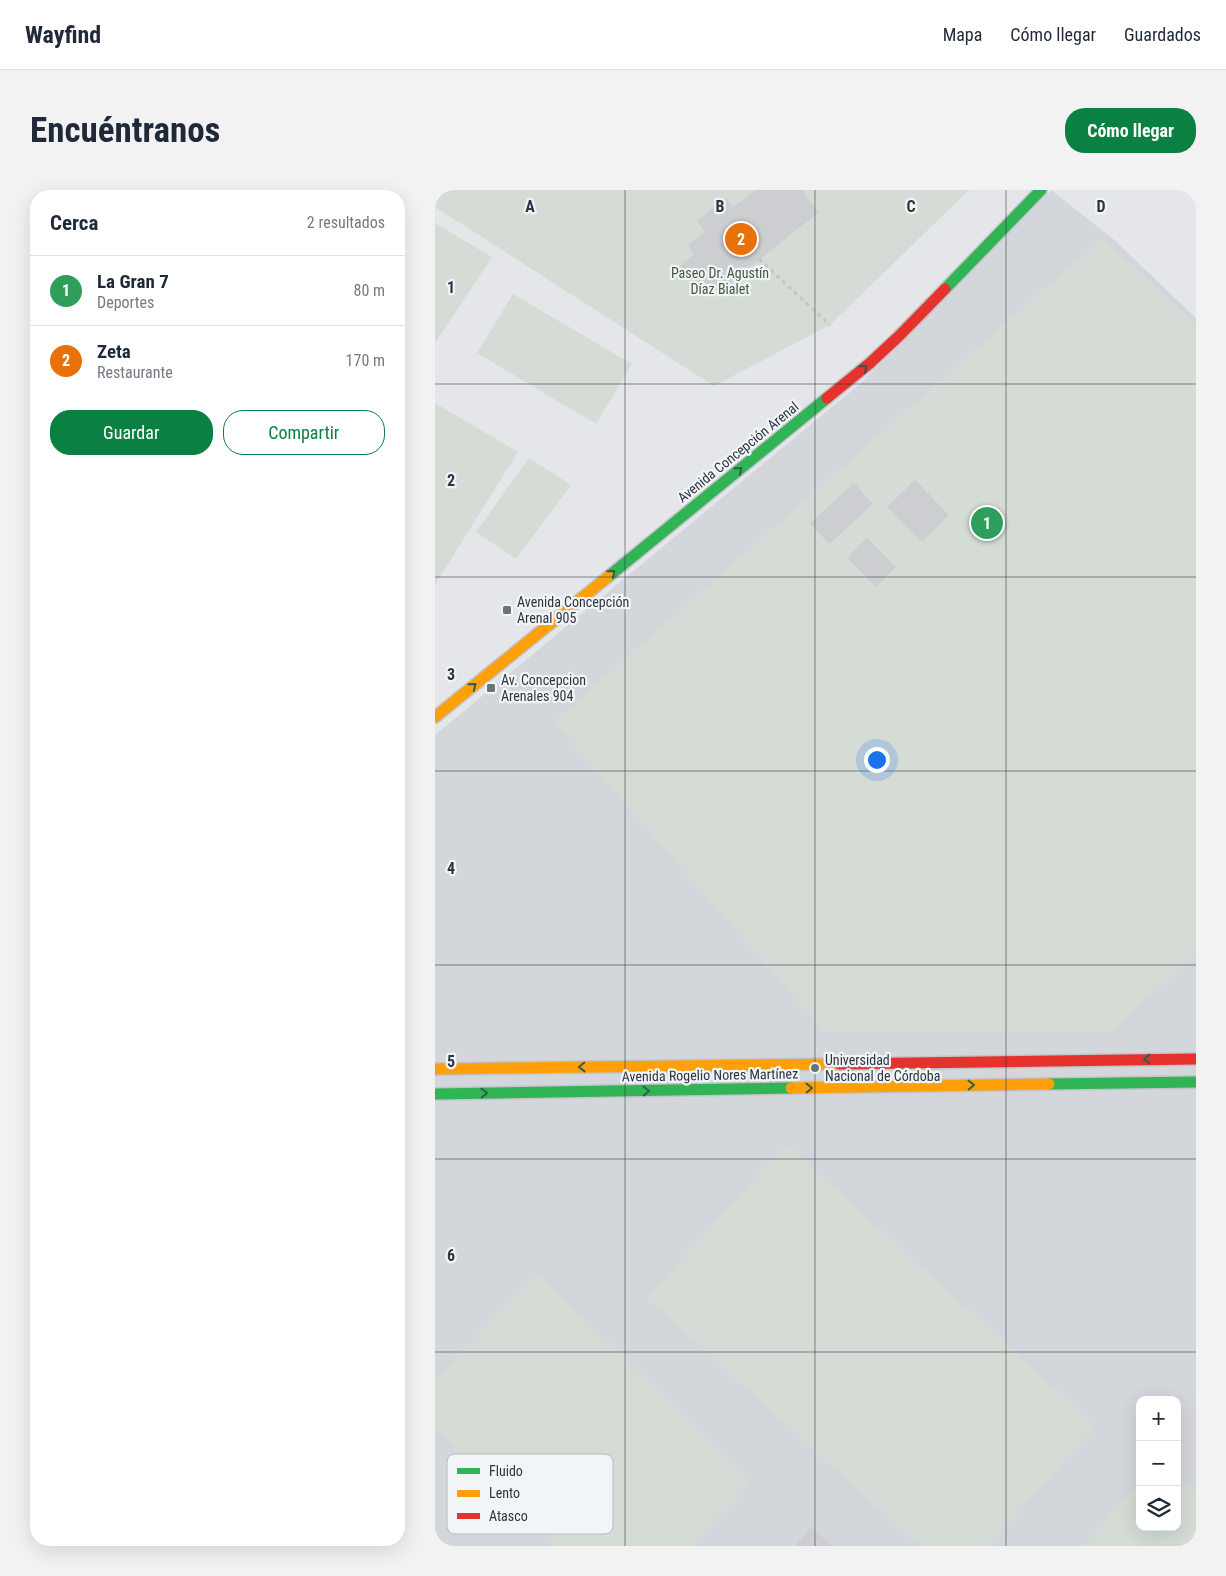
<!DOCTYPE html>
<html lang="es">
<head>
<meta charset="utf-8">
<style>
	body { margin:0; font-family:"Roboto Condensed",sans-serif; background:#f2f2f3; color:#1f2937 }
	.controls { position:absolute; right:15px; bottom:15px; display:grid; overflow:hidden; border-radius:10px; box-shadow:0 5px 20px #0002 }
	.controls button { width:45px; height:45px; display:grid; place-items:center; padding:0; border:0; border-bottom:1px solid #e0e1e3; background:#fff; color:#1f2937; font:25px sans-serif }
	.you { position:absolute; left:441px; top:569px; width:18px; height:18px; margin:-12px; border:4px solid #fff; border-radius:50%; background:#1a73e8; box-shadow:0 0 0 8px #1a73e833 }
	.badge { display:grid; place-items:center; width:32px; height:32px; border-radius:50%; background:#0b8043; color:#fff; font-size:16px; font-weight:700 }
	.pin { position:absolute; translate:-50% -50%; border:2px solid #fff; box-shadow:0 1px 5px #0006 }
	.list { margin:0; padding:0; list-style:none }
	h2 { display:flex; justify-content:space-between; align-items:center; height:65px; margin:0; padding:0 20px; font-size:21px }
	h2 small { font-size:16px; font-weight:400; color:#747a83 }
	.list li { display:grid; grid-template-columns:32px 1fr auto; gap:15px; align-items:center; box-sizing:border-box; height:70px; padding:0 20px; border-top:1px solid #e0e1e3 }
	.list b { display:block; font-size:19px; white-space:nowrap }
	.list p { margin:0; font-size:16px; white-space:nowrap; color:#747a83 }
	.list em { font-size:16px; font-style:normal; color:#747a83 }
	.actions { display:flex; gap:10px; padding:15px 20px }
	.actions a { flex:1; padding:11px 0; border:1px solid #0b8043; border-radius:20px; text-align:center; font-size:18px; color:#0b8043 }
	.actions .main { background:#0b8043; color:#fff }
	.icon { flex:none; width:28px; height:28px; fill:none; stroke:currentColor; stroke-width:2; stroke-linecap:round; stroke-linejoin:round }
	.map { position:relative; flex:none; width:761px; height:1356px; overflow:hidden; border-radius:20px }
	header { display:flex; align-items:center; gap:30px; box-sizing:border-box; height:70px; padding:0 25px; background:#fff; border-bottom:1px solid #e0e1e3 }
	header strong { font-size:24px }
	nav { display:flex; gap:28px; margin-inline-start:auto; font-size:18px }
	.intro { display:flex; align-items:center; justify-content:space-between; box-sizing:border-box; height:120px; padding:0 30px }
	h1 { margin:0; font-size:35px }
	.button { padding:12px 22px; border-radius:20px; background:#0b8043; color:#fff; font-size:18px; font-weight:700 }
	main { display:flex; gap:30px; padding:0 30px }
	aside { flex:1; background:#fff; border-radius:20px; box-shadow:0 5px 20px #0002 }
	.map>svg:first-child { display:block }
</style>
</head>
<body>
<header>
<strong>Wayfind</strong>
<nav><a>Mapa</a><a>Cómo llegar</a><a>Guardados</a></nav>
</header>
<div class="intro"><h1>Encuéntranos</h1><a class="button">Cómo llegar</a></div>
<main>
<aside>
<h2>Cerca<small>2 resultados</small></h2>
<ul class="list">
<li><span class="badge" style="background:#2e9e5b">1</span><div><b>La Gran 7</b><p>Deportes</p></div><em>80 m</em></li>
<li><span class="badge" style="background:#e8710a">2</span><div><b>Zeta</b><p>Restaurante</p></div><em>170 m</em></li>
</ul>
<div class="actions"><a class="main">Guardar</a><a>Compartir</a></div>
</aside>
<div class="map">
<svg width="761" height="1356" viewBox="0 0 761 1356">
	<rect width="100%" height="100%" fill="#e4e6e9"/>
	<path fill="#d3d6db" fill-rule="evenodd" d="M 616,0 L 677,48 L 761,128 L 761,1356 L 0,1356 L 0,545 L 426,193 ZM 705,1210 L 742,1210 L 742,1337 L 705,1337 Z"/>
	<g fill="#d5dcd5">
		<path d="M 0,0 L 534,0 L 395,135 L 279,196 L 0,17 Z"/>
		<path d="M 0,33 L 57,67 L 0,153 Z"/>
		<path d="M 667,48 L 761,135 L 761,763 L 677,842 L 390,842 L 119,532 Z"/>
		<path d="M 78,104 L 197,174 L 161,234 L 42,163 Z"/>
		<path d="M 0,213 L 83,262 L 0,395 Z"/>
		<path d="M 94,268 L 136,295 L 81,369 L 41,342 Z"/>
		<path d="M 351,954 L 661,1236 L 553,1356 L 485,1356 L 212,1108 Z"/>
		<path d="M 103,1083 L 317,1292 L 255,1356 L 123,1356 L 0,1236 L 0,1190 Z"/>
		<path d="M 742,1286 L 761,1302 L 761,1356 L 649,1356 L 705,1291 L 705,1337 L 742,1337 Z"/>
	</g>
	<g fill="#cdced1">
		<path d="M 320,0 L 367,0 L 384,22 L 285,101 L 279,93 L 266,102 L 245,76 L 259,64 L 253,55 L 270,42 L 262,31 L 291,8 L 298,17 Z"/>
		<path d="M 480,290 L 514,325 L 487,352 L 452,317 Z"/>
		<path d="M 419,293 L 438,314 L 394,354 L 375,333 Z"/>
		<path d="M 432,348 L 461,377 L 441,397 L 412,368 Z"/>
		<path d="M 376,1337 L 397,1356 L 360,1356 Z"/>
	</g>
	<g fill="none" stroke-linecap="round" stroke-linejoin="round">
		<g stroke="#c2c4c7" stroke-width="14">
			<g id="fast">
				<path d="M 510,99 L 606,0"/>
				<path d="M 174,386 L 392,208"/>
				<path d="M 614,894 L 761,892"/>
				<path d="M 0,904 L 356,898"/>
			</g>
		</g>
		<g stroke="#c2c4c7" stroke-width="14">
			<g id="slow">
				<path d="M 0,527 L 174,386"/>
				<path d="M 0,879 L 405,874"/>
				<path d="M 356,898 L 614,894"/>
			</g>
		</g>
		<g stroke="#c2c4c7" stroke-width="14">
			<g id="jam">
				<path d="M 392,208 L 435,173 L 464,146 L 510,99"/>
				<path d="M 405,874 L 761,869"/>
			</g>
		</g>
		<path stroke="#c5c5c8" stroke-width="3" stroke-dasharray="4 4" stroke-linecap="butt" d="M 324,69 L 395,135"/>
		<use href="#fast" stroke="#30b455" stroke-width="11"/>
		<use href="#slow" stroke="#ff9f0a" stroke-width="11"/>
		<use href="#jam" stroke="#e5322d" stroke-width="11"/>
	</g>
	<defs><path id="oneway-chevron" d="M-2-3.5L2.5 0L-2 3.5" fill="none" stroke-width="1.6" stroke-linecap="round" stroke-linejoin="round" transform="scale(1.25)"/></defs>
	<g stroke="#2d6147">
		<use href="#oneway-chevron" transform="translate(429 178) rotate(-40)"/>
		<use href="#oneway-chevron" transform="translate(304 280) rotate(-39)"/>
		<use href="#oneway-chevron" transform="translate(177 383) rotate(-39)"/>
		<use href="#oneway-chevron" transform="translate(38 496) rotate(-39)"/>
		<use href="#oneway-chevron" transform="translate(712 869) rotate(180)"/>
		<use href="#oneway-chevron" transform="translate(147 877) rotate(179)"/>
		<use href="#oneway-chevron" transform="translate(536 895) rotate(-1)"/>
		<use href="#oneway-chevron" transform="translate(374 898) rotate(-1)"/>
		<use href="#oneway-chevron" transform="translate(211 901) rotate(-1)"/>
		<use href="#oneway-chevron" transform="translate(49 903) rotate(-1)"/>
	</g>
	<path fill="none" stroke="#2c3540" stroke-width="1" stroke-opacity="0.55" d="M 190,0 L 190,1356M 380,0 L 380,1356M 571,0 L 571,1356M 0,194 L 761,194M 0,387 L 761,387M 0,581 L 761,581M 0,775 L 761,775M 0,969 L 761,969M 0,1162 L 761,1162"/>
	<g fill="#6c737b" stroke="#f2f5f7" stroke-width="2">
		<rect x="67" y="415" width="10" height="10" rx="2.5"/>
		<rect x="51" y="493" width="10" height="10" rx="2.5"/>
		<circle cx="380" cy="878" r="5"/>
	</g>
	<g text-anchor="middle" stroke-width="4.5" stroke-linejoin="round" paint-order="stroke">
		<g font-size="14" fill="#435a3b" stroke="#f2f5f7">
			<text x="285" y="88">Paseo Dr. Agustín<tspan x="285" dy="16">Díaz Bialet</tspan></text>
		</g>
		<g font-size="14" fill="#2c3540" stroke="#f2f5f7">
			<text transform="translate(303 262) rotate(-39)" y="5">Avenida Concepción Arenal</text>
			<text transform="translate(275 885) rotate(-1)" y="5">Avenida Rogelio Nores Martínez</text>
		</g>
		<g font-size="14" fill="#2c3540" stroke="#f2f5f7" text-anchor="start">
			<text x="82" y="417">Avenida Concepción<tspan x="82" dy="16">Arenal 905</tspan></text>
			<text x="66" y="495">Av. Concepcion<tspan x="66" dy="16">Arenales 904</tspan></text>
			<text x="390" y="875">Universidad<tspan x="390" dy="16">Nacional de Córdoba</tspan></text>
		</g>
	</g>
	<rect x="12" y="1264" width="166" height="80" rx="8" fill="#f2f5f7" stroke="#b7bbc0" stroke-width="1"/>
	<rect x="22" y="1278" width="23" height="6" fill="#30b455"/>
	<rect x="22" y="1300" width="23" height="7" fill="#ff9f0a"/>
	<rect x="22" y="1323" width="23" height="6" fill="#e5322d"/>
	<g font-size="14" fill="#2c3540">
		<text x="54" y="1286">Fluido</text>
		<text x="54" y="1308">Lento</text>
		<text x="54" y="1331">Atasco</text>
	</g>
	<g font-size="16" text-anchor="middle" font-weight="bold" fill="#2c3540" stroke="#f2f5f7" stroke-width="4.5" stroke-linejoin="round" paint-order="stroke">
		<text x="95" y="22">A</text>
		<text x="285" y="22">B</text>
		<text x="476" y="22">C</text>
		<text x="666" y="22">D</text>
		<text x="16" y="103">1</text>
		<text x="16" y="296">2</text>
		<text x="16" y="490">3</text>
		<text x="16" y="684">4</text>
		<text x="16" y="877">5</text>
		<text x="16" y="1071">6</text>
	</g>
</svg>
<div class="controls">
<button>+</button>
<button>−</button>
<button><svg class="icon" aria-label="layers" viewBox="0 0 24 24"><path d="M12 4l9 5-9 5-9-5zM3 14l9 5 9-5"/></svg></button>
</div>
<div class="you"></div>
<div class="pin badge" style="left:552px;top:333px;background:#2e9e5b">1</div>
<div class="pin badge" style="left:306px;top:49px;background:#e8710a">2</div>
</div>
</main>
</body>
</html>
